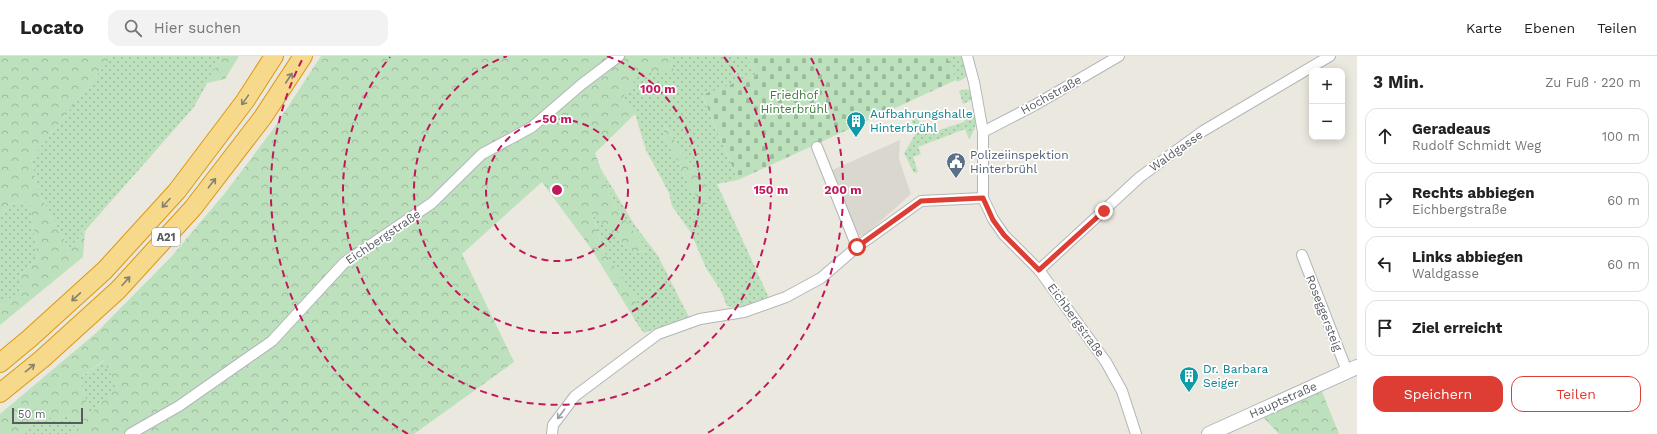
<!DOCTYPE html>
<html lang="de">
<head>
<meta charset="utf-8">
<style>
	body { margin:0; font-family:"Work Sans",sans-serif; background:#f2f2f2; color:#222 }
	.controls { position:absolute; right:12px; top:12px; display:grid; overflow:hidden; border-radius:8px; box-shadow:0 2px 10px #0003 }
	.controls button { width:36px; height:36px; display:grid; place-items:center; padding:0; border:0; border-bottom:1px solid #e0e0e0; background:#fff; color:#222; font:20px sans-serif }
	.scale { position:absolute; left:12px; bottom:10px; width:71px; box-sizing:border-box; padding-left:4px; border:2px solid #585c60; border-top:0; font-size:11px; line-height:14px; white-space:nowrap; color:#585c60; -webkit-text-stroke:3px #fff; paint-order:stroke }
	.stop { position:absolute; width:12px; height:12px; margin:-9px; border:3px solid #dd3d33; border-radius:50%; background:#fff }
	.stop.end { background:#dd3d33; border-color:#fff; box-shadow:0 1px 4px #0008 }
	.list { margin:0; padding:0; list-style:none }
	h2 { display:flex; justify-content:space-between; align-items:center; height:52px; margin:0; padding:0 16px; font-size:17px }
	h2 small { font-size:13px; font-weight:400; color:#767676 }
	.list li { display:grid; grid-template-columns:26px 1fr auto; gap:12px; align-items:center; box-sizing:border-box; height:56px; margin:0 8px 8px; padding:0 8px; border:1px solid #e0e0e0; border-radius:12px }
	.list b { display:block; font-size:15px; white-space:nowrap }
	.list p { margin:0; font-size:13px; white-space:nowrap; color:#767676 }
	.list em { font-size:13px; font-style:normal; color:#767676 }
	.actions { display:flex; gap:8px; padding:12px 16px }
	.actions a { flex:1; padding:9px 0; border:1px solid #dd3d33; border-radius:12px; text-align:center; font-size:14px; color:#dd3d33 }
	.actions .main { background:#dd3d33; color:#fff }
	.icon { flex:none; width:22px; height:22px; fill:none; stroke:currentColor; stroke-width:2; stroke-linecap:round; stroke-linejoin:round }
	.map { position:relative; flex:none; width:1357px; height:378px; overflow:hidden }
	header { display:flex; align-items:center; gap:24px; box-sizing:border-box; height:56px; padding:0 20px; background:#fff; border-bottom:1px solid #e0e0e0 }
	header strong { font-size:19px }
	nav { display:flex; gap:22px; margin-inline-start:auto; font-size:14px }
	.search { width:280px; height:36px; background:#f2f2f2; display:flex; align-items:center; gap:10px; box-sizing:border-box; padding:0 14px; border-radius:12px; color:#767676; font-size:15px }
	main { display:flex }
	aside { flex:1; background:#fff }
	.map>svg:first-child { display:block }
</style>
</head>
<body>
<header>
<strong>Locato</strong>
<div class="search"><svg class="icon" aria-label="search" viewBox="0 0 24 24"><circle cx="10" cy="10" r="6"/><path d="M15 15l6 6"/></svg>Hier suchen</div>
<nav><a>Karte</a><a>Ebenen</a><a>Teilen</a></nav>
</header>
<main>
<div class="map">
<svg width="1357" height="378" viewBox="0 0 1357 378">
	<defs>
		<pattern id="grass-dots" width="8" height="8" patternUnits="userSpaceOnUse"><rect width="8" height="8" fill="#bde1bd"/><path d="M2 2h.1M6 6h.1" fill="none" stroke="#9cba9d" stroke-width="1.8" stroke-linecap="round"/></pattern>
		<pattern id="forest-crowns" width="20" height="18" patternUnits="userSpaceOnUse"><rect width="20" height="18" fill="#bde1bd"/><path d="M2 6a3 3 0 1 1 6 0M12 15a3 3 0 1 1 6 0" fill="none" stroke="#9cba9d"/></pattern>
		<pattern id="cemetery-stones" width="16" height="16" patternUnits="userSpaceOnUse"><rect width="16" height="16" fill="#bde1bd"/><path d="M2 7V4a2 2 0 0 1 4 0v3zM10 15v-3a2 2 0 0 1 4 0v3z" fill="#9cba9d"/></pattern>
	</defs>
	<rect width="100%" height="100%" fill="#ebe8df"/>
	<path fill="#dad7ce" d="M 900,84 L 899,103 L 911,138 L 865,179 L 858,180 L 830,115 Z"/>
	<g fill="url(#grass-dots)" fill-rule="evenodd">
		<path d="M 112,0 L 222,0 L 194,51 L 69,193 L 39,137 L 31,103 Z"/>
		<path d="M 668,0 L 747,0 L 756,19 L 702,40 L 738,124 L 717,128 L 769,242 L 739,252 L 727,250 L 721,235 L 706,212 L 691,177 L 672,150 L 669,137 L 646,94 L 635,58 L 622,43 L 640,16 L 675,17 ZM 665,68 L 683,99 L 704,123 L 688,128 L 680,109 L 663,80 Z"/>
		<path d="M 947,0 L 961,0 L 966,19 L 965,22 L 957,26 L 956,24 Z"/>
		<path d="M 966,33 L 971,35 L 973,43 L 963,48 L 959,35 Z"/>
		<path d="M 913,55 L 925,76 L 936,75 L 964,66 L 966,60 L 965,56 L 975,55 C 976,67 976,74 969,83 L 965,73 L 918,91 L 921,98 L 913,101 L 918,116 L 914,117 L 904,97 L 915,79 L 910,56 Z"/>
		<path d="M 601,113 L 634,168 L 658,200 L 689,261 L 644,277 L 638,269 L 634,239 L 603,195 L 592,157 L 632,196 L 648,195 L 614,148 Z"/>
		<path d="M 29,146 L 38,202 L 20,219 L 23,233 L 0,250 L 0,163 L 10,148 Z"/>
		<path d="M 105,304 L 116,330 L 90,360 L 80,322 Z"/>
		<path d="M 42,359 L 55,364 L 68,359 L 77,373 L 71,378 L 19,378 Z"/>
	</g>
	<g fill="url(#forest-crowns)" fill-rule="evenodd">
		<path d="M 0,0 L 112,0 L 31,103 L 39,137 L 69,193 L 85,175 L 83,201 L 0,269 L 0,250 L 22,233 L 20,219 L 38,202 L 29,146 L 10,148 L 0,163 Z"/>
		<path d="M 222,0 L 239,0 L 225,23 L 207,27 Z"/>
		<path d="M 321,0 L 668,0 L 675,17 L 640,17 L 622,43 L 635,58 L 595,97 L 614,148 L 648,195 L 632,196 L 592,158 L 603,195 L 635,239 L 638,269 L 592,194 L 542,126 L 462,198 L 514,306 L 414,378 L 71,378 L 77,373 L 68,359 L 55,364 L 42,359 L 19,378 L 0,378 L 0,358 L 96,277 L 172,200 L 225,137 L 274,72 ZM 104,304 L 116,330 L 90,359 L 80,322 Z"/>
		<path d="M 665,68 L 683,99 L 704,123 L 709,145 L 704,152 L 688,128 L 680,109 L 663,80 Z"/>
		<path d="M 1321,333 L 1339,378 L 1279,378 L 1263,361 Z"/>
	</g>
	<path fill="url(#cemetery-stones)" d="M 747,0 L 947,0 L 956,24 L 738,124 L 702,39 L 756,19 Z"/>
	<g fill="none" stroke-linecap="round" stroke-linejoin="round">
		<g stroke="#b2b5ba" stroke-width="12">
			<g id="minor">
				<path d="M 967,0 L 974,26 L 983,76 L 983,142 L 993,163 L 1004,179 L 1039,214 L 1106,306 L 1122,335 L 1136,378"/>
				<path d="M 983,76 L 1035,49 L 1119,0"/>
				<path d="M 817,91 L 857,191"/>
				<path d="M 1302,199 L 1347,315"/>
				<path d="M 1039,214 L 1140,121 L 1203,75 L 1330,0"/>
				<path d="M 130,378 L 179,350 L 272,285 L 344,207 L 432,147 L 482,98 L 532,71 L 582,28 L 619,0"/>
				<path d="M 552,378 L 553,369 L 575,340 L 658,278 L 700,263 L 744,256 L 786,241 L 821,222 L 857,191 L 921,145 L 983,142"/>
			</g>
		</g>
		<g stroke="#b3b7bc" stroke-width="16">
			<path id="secondary" d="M 1209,378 L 1357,311"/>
		</g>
		<g stroke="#dc980e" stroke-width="20">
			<g id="motorway">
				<path d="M 0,307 L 29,283 L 105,214 L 177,135 L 245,45 L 274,0"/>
				<path d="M 0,337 L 42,303 L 118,234 L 193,152 L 263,61 L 303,0"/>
			</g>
		</g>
		<use href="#minor" stroke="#fff" stroke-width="10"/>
		<use href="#secondary" stroke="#fff" stroke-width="14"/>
		<use href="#motorway" stroke="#f6d98b" stroke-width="18"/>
	</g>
	<defs><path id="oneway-shaft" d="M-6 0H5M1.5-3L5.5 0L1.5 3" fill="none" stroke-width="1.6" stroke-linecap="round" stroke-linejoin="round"/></defs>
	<g stroke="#87826d">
		<use href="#oneway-shaft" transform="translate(289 22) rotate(-57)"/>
		<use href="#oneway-shaft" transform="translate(245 44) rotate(125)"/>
		<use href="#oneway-shaft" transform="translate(212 127) rotate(-52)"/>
		<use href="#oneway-shaft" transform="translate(166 147) rotate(132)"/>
		<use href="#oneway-shaft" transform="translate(126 225) rotate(-48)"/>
		<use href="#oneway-shaft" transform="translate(76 241) rotate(137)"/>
		<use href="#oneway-shaft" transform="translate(30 312) rotate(-39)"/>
	</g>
	<use stroke="#9b9da0" href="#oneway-shaft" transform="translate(561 358) rotate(127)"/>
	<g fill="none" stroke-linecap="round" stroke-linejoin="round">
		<path stroke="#dd3d33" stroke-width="5" d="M 857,191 L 921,145 L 983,142 L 993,164 L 1004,179 L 1039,214 L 1104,155"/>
	</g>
	<g fill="none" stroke="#c2185b" stroke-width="2" stroke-dasharray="7 5">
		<circle cx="557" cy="134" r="71"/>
		<path d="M607 0A143 143 0 1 1 507 0"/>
		<path d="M724 1A214 214 0 1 1 390 1"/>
		<path d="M408 378A286 286 0 0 1 303 2M811 2A286 286 0 0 1 706 378"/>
	</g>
	<defs>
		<g id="building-pin" transform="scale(1)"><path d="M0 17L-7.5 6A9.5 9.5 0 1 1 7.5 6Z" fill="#0f9aa8" stroke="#fff"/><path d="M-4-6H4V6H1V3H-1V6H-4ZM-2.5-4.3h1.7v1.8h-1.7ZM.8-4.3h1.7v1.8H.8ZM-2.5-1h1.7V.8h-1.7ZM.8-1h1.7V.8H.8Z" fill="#fff"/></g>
		<g id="civic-pin" transform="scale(1)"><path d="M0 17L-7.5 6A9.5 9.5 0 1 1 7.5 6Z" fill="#5c6f8a" stroke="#fff"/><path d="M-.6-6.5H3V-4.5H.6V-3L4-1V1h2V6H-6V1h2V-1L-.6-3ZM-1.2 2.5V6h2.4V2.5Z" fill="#fff"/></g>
	</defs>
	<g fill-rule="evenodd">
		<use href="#building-pin" x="856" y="65"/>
		<use href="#civic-pin" x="956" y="106"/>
		<use href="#building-pin" x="1189" y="320"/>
	</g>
	<g text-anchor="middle" stroke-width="3.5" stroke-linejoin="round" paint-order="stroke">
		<rect fill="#fff" stroke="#8a8d90" stroke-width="1" x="152" y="172" width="28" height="18" rx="3"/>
		<g font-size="11" font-weight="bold" fill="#585c60">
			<text x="166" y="185">A21</text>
		</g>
		<g font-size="12" fill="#387e3b" stroke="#fff">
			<text x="794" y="43">Friedhof<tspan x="794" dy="14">Hinterbrühl</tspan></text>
		</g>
		<g font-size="12" fill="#585c60" stroke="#fff">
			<text transform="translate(1051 39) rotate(-29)" y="4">Hochstraße</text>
			<text transform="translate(1176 95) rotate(-35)" y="4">Waldgasse</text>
			<text transform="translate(383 181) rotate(-34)" y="4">Eichbergstraße</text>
			<text transform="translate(1324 257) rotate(69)" y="4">Roseggersteig</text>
			<text transform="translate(1076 264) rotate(54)" y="4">Eichbergstraße</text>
			<text transform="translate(1283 344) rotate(-24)" y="4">Hauptstraße</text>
		</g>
		<g font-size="12" fill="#0d838f" stroke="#fff" text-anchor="start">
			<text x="870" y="62">Aufbahrungshalle<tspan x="870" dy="14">Hinterbrühl</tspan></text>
			<text x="1203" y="317">Dr. Barbara<tspan x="1203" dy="14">Seiger</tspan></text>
		</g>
		<g font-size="12" fill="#4e5e75" stroke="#fff" text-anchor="start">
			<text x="970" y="103">Polizeiinspektion<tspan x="970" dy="14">Hinterbrühl</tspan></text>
		</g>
	</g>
	<circle cx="557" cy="134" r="6" fill="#c2185b" stroke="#fff" stroke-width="2"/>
	<g font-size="12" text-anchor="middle" font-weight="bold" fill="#c2185b" stroke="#fff" stroke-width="3.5" stroke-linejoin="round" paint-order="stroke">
		<text x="658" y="37">100 m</text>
		<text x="557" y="67">50 m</text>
		<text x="771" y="138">150 m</text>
		<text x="843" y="138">200 m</text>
	</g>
</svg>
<div class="controls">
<button>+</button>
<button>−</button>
</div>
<div class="scale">50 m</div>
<div class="stop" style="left:857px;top:191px"></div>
<div class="stop end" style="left:1104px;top:155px"></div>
</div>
<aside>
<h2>3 Min.<small>Zu Fuß · 220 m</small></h2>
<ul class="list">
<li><svg class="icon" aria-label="ahead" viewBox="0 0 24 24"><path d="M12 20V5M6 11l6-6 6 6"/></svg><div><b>Geradeaus</b><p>Rudolf Schmidt Weg</p></div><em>100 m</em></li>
<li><svg class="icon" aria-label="right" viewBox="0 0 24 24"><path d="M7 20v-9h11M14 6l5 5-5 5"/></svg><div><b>Rechts abbiegen</b><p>Eichbergstraße</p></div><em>60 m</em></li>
<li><svg class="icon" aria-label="left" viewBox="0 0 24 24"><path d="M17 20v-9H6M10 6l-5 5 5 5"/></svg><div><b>Links abbiegen</b><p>Waldgasse</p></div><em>60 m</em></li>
<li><svg class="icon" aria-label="arrive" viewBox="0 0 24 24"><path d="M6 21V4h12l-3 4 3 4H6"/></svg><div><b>Ziel erreicht</b></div></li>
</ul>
<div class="actions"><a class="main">Speichern</a><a>Teilen</a></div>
</aside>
</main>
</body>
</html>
